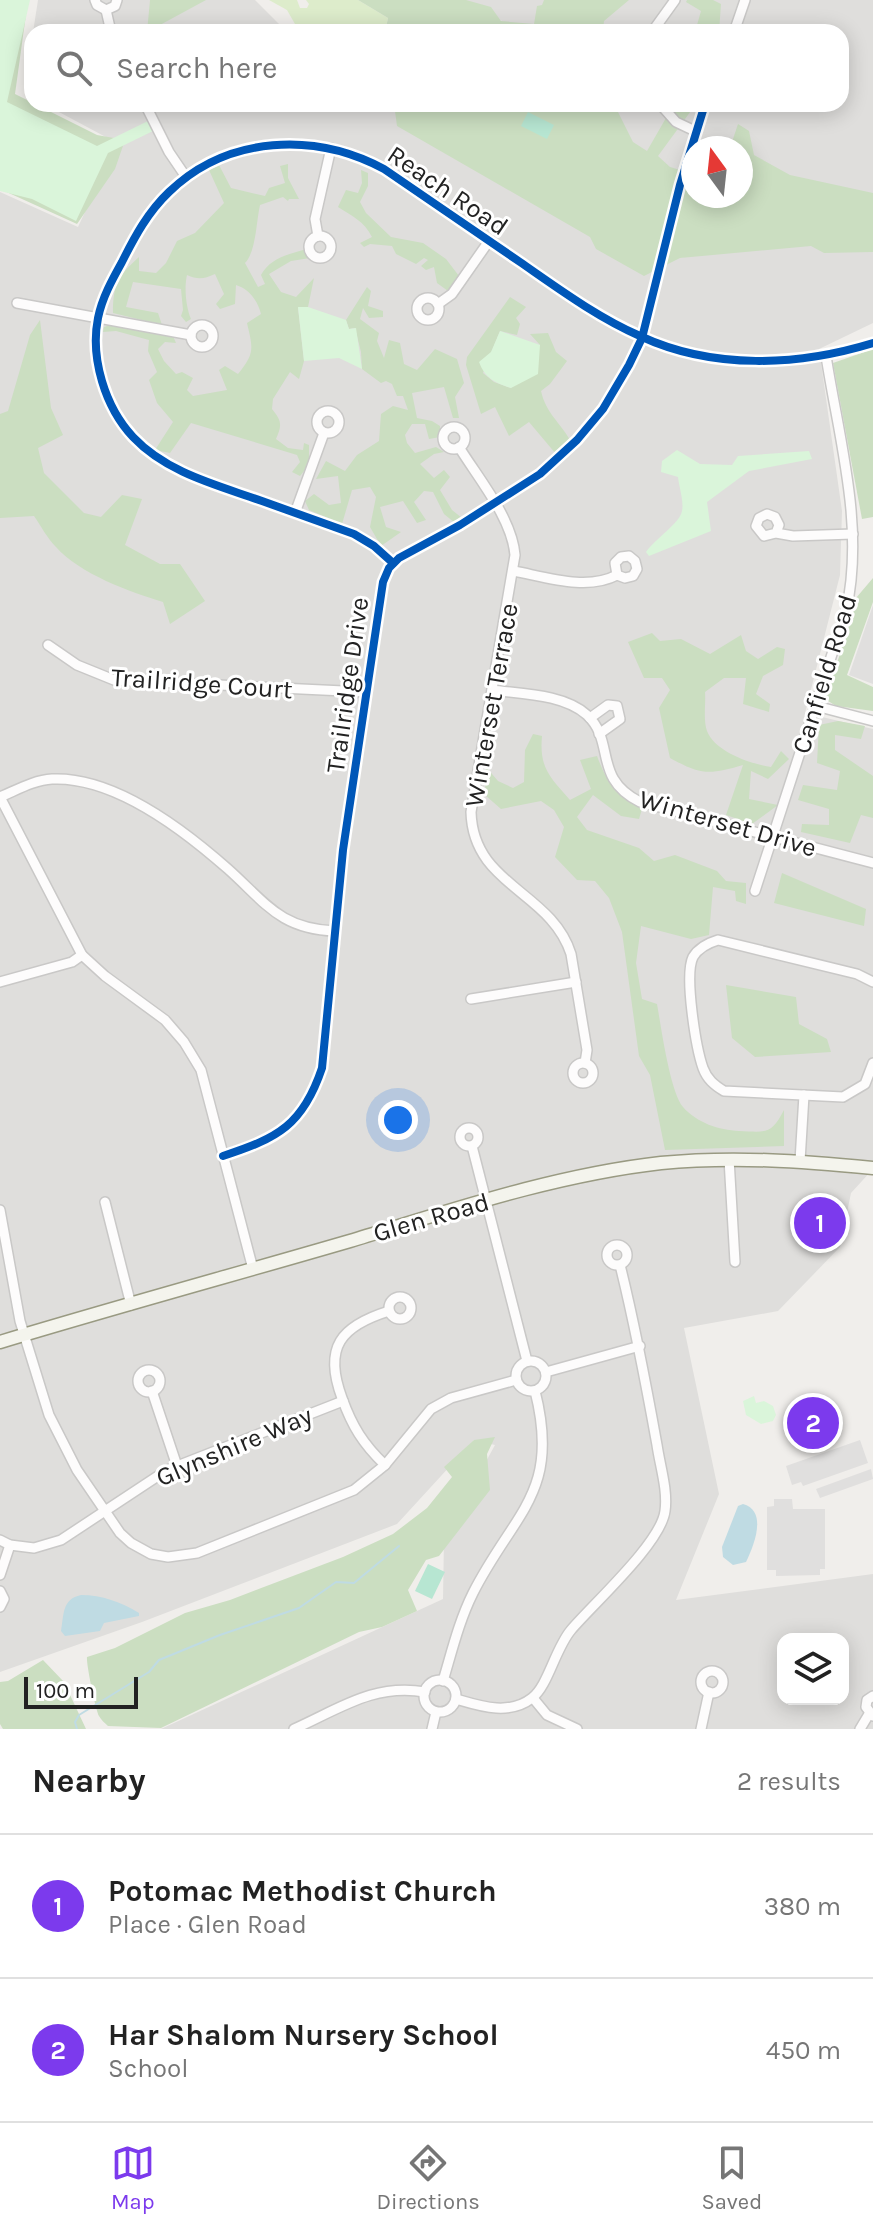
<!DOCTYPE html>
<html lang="en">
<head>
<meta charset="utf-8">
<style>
	body { margin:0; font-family:Karla,sans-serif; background:#f6f6f6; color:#222 }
	.controls { position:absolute; right:24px; bottom:24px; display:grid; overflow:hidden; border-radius:16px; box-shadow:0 4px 20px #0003 }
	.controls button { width:72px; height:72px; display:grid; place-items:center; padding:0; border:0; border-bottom:2px solid #e0e0e0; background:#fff; color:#222; font:40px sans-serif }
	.compass { position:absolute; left:681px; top:136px; width:72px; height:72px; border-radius:50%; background:#fff; box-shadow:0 4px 20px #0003; rotate:345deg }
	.scale { position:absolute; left:24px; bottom:20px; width:114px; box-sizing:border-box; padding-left:8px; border:4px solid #222; border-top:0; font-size:22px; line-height:28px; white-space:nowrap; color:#222; -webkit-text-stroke:6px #fff; paint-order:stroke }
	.you { position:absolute; left:398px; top:1120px; width:28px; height:28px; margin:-20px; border:6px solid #fff; border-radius:50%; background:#1a73e8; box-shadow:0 0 0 12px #1a73e833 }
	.badge { display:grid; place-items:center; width:52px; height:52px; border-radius:50%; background:#7c3aed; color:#fff; font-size:26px; font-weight:700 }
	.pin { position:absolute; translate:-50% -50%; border:4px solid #fff; box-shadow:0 2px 8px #0006 }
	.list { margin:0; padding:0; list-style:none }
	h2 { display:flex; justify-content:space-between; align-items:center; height:104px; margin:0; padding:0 32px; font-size:34px }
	h2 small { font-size:26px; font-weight:400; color:#767676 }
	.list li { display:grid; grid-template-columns:52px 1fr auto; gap:24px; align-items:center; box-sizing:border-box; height:144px; padding:0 32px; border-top:2px solid #e0e0e0 }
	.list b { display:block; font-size:30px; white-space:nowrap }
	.list p { margin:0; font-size:26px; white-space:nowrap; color:#767676 }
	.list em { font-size:26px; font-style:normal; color:#767676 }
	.icon { flex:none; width:44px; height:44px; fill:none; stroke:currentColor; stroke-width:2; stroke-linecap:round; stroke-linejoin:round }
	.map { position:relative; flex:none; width:873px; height:1729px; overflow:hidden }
	.search { position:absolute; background:#fff; box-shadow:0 4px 20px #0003; left:24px; right:24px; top:24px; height:88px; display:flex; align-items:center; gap:20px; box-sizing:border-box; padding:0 28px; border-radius:24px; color:#767676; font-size:30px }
	.sheet { height:392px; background:#fff }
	nav { display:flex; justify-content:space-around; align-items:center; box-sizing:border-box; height:112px; border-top:2px solid #e0e0e0; background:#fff; font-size:22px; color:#767676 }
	nav a { display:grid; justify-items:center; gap:4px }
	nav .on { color:#7c3aed }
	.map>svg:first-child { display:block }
</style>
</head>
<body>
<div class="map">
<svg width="873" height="1729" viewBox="0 0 873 1729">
	<rect width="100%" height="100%" fill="#f0eeeb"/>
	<g fill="#dfdedc" fill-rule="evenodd">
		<path d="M 38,0 L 255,0 L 287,32 L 33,32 Z"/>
		<path d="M 454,0 L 564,0 L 539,32 L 527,32 Z"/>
		<path d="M 611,0 L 873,0 L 873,323 L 819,349 L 842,511 L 840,575 L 805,713 L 873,729 L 873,1169 L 851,1193 L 840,1247 L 778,1311 L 684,1328 L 719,1494 L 676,1600 L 873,1574 L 873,1729 L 161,1729 L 443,1599 L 444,1538 L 495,1445 L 474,1440 L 397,1524 L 142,1622 L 0,1672 L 0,192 L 78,227 L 117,143 L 44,104 L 420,104 L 641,263 L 869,232 L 741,148 L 693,148 L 693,188 L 625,154 L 605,104 L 841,104 L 841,32 L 595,32 ZM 783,1639 L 843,1639 L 843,1699 L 783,1699 Z"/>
	</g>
	<path fill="#ddeccb" d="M 269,0 L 297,0 L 300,8 L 307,8 L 309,4 L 306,0 L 358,0 L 388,18 L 385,32 L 315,32 L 313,27 L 295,24 L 287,10 Z"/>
	<g fill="#cbdec1">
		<path d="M 0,0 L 28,0 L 15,94 L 97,135 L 125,140 L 115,169 L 77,224 L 0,189 Z"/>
		<path d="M 150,0 L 206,0 L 147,32 Z"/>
		<path d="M 358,0 L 466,0 L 491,7 L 501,21 L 534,24 L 537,6 L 542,5 L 544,0 L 629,0 L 604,21 L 603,32 L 385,32 L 388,18 Z"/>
		<path d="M 687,0 L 713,0 L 721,4 L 719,32 L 695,32 L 701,11 L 686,2 Z"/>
		<path d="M 394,104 L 614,104 L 633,142 L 647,151 L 674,104 L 696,104 L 658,156 L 670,167 L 693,174 L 693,196 L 741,196 L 741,148 L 730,148 L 738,124 L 749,131 L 754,155 L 790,175 L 873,193 L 873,252 L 824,253 L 811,246 L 680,258 L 644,276 L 596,249 L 590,237 L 397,126 Z"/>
		<path d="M 288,164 L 288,178 L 299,199 L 289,199 L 288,201 L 283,197 L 260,205 C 256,223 256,252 245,263 L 258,287 L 265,284 L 261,275 C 270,258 289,254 307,249 L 310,258 L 291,261 L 269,274 L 281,292 L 296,297 L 314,278 L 308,307 L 298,308 L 304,361 L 299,379 L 290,372 L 273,399 L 272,409 C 282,421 282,425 276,439 L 288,448 L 303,450 L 304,443 L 309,445 L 309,465 L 300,476 L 292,472 L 300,462 L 297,455 L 191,423 L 170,453 L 155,450 L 173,422 L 157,403 L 149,380 L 157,372 L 148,351 L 149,340 L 116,331 L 103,332 L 104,327 L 113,324 L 173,336 L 176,343 L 165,342 L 158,349 L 164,361 L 176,374 L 182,372 L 193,378 L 187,390 L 193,396 L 227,390 L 219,370 L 225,366 L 238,374 C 255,353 253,349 247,323 L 261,314 C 258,301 249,289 236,285 L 235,304 L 220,309 L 216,304 L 224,294 L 215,274 C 204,279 198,280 187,275 C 184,288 186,307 191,319 L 186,322 L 181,316 L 183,310 L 181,289 L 133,282 L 126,307 L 158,313 L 162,325 L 113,313 C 113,284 118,276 139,257 L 139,271 L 156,273 L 166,263 L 177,241 L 195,233 L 224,203 L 209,170 L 219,165 L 231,188 L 265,196 L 269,188 L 285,183 L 280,166 Z"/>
		<path d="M 361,170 L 368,173 L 368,186 L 360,202 L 366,213 L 391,237 L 423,243 L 446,259 L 459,276 L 448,291 L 437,283 L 434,267 L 426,270 L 421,266 L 428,260 L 424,258 L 416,264 L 396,254 L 392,246 L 370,244 L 364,247 L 360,243 L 372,237 C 364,221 352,216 338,207 L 346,190 L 358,193 L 362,183 Z"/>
		<path d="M 367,287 L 371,291 L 368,306 L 383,311 L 383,317 L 369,318 L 363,308 L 360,319 L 379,333 L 377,341 L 384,358 L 389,340 L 400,343 L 404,364 L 417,370 L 435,349 L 457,359 L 464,383 L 455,397 L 459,418 L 453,418 L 444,387 L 412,393 L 417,418 L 432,421 L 440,426 L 440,437 L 429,439 L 425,424 L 412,424 L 405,435 L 407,443 L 415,453 L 436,447 L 444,452 L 434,454 L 420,464 L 434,478 L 444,470 L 450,477 L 440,490 L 452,510 L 462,518 L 455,523 L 444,514 L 433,492 L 424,491 L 414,502 L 426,520 L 417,523 L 403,501 L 380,507 L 386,527 L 401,532 L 381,546 L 370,527 L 376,497 L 370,487 L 352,490 L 342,524 L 309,510 L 305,501 L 314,494 L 329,505 L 341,503 L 338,476 L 316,479 L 326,461 L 345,471 L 357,455 L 379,441 L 381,414 L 393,406 L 408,410 L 403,396 L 397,396 L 392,384 L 386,381 L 381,383 L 362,369 L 361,352 L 355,328 L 349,329 L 346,320 Z"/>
		<path d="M 510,297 L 526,307 L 516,318 L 520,324 L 517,335 L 500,331 L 483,373 L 494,382 L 511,388 L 540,345 L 530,334 L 548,333 L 556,352 L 567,361 L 550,384 L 541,391 C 546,413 559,421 570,440 L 556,454 L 529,422 L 509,436 L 495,407 L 481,414 L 466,365 L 467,357 Z"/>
		<path d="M 40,320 L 51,408 L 63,435 L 38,448 L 44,473 L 84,513 L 101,517 L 122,495 L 142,499 L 125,545 L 160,564 L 180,564 L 205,601 L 170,624 L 163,602 C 130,592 80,574 56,547 C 47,538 41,526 34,516 L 0,518 L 0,414 L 8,411 L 30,335 Z"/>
		<path d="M 873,349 L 873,517 L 862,519 L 833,363 Z"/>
		<path d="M 873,578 L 873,602 L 847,675 L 873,687 L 873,711 L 836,706 L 825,699 L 847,633 L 856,598 Z"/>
		<path d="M 652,633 L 660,641 L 681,639 L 710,654 L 741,635 L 746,651 L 758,659 L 777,647 L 785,649 L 783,665 L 763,676 L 756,694 L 770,704 L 769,712 L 743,704 L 746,678 L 724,678 L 705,692 C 706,703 703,720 707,731 C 715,752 751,764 771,767 L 781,751 L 789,759 L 768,779 L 751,771 L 749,799 L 778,805 L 752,824 L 726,815 L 743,765 C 709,775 701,775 670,758 L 659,708 L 670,690 L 662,678 L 644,678 L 628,642 Z"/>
		<path d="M 838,721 L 865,726 L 861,739 L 835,735 L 835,750 L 873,776 L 873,818 L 861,815 L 850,843 L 801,832 L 802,824 L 829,825 L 829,809 L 798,800 L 803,785 L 837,790 L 840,771 L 817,763 L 819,725 Z"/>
		<path d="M 533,734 L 542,736 C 539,768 550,777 570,800 L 591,789 L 580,760 L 597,756 C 608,785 615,793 642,809 L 639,819 L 621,816 L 593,795 L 577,817 L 587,830 L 639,848 L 654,861 L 675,855 L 717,871 L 726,881 L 746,883 L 746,904 L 736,901 L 735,891 L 713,887 L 709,935 L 691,939 L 641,926 L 636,963 L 642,999 L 657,1004 C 661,1026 670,1092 683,1107 C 697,1123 719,1130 739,1131 C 766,1132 771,1135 784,1110 L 784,1146 L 665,1150 L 650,1075 L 639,1056 L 622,932 L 609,898 L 595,881 L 577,880 L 555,857 L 564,827 L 554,810 L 541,801 L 501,809 L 485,795 L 486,767 L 498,781 L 513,788 L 524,782 L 525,750 Z"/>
		<path d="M 782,873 L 866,909 L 864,926 L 774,903 Z"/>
		<path d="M 726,985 L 796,997 L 799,1024 L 827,1039 L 831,1052 L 755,1057 L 732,1038 Z"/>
		<path d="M 495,1437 L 487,1454 L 490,1490 L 439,1556 L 426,1560 L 408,1590 L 417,1611 L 382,1627 L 359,1632 L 161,1728 L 108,1726 C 105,1723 101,1720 99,1716 C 96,1711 86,1664 87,1657 L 115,1648 L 185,1613 L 230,1600 L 343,1557 L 393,1534 L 427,1508 L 452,1477 L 444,1467 L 474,1440 Z"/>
		<path d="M 43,1660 L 64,1682 L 86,1729 L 3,1729 L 0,1724 L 0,1682 L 8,1681 Z"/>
	</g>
	<g fill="#daf5da">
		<path d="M 0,0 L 30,0 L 7,102 L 97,146 L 148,121 L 153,131 L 108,153 L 76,221 L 32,199 L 0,191 Z"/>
		<path d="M 298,307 L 308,307 L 346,320 L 349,329 L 356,328 L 362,369 L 339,358 L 304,361 Z"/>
		<path d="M 500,331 L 540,345 L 538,374 L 511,388 C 495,383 485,378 479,362 L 491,352 Z"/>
		<path d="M 677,450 L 700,464 L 732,465 L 738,456 L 809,451 L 812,459 L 749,471 L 707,502 L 711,531 L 649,556 L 646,552 C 655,539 680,523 682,511 C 684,501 679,487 678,477 L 661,472 L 662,461 Z"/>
		<path d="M 754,1396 L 756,1403 L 764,1401 L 773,1406 L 776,1415 L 773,1421 L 761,1424 L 746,1415 L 743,1401 Z"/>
	</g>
	<g fill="#b7e6d2">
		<path d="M 528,112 L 554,125 L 547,139 L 521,126 Z"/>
		<path d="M 428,1564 L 445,1572 L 432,1599 L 415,1591 Z"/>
	</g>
	<g fill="#e0dfde">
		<path d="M 873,605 L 873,684 L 849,675 Z"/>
		<path d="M 860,1440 L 868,1463 L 803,1486 L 801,1482 L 792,1485 L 786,1466 Z"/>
		<path d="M 871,1469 L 873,1479 L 820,1498 L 816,1489 Z"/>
		<path d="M 774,1499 L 792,1499 L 793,1509 L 825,1509 L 825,1569 L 820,1569 L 820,1575 L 776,1576 L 776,1570 L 767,1570 L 767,1507 L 774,1506 Z"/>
	</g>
	<g fill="#bfdbe3">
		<path d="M 743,1504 C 768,1511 754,1545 746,1562 L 733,1565 L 723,1557 L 722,1547 L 738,1506 Z"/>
		<path d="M 81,1595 C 102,1595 121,1602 139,1613 L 139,1616 L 104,1623 L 100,1631 L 65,1636 L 61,1631 C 64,1614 62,1599 81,1595 Z"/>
	</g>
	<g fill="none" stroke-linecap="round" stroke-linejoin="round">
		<path stroke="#bfdbe3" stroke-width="2" d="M 77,1729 L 75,1722 L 79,1715 L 149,1672 L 159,1660 L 220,1635 L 299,1608 L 336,1582 L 354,1583 L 399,1546"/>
		<g stroke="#c9c8c7" stroke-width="12">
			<g id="street">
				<path d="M 95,0 L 97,5 L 106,10"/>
				<path d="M 106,10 L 111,32"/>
				<path d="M 106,10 L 115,6 L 117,0"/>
				<path d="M 229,32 L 237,32"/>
				<path d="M 652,32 L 675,0"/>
				<path d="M 734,32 L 745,0"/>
				<path d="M 145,104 L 169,152 L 186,177"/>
				<path d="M 660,104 L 676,122 L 695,131"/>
				<path d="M 318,236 L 315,219 L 331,148"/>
				<circle cx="320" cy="247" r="11"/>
				<circle cx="428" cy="309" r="11"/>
				<path d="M 17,303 L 191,335"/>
				<path d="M 438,304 L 452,294 L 489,241"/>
				<circle cx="202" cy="336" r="11"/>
				<circle cx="328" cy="422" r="11"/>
				<circle cx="454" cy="438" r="11"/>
				<path d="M 459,447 C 478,478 512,518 515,555 L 471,812 C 473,886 551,891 571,954 L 587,1050 L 585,1063"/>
				<path d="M 295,513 L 324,433"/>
				<path d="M 776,533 L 779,525 L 775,517 L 767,514 L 759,518 L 756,526 L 764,536 L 776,533 L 793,536 L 853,534"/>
				<path d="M 393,563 L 374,546 L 354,534 C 323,523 293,512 262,501 C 217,485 167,473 133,437 C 105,407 90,358 98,318 C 102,298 112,280 122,262 C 135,236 148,212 169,192 C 228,135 315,132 384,169 C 429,200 475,231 520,262 C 559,289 597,317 640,336 C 713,370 798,366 873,343"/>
				<path d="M 514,571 C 546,577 587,591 617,575 L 625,578 L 633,576 L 637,569 L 635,561 L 629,556 L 621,557 L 615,563 L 617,575"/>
				<path d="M 48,645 L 77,665 L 114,680 L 365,692"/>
				<path d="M 492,690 C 521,694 564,694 587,715 C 616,742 592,778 640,802 L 873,863"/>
				<path d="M 816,706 L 873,721"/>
				<path d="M 590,718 L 608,705 L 617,706 L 620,719 L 599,734"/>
				<path d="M 0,797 L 82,955 L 105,976 L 165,1020 L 184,1042 L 201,1070 L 253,1269"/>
				<path d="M 0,797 C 17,790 34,780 52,779 C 114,776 184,830 228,869 C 266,903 280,929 335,931"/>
				<path d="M 755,891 L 846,611 C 865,527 839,439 826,356"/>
				<path d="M 0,982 L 72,962 L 82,955"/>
				<path d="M 873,982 L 857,974 L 718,940 C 708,943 699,947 693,957 C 684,975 696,1048 703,1068 C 707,1079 714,1085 724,1091 L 843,1097 L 865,1084 L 873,1063"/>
				<path d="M 471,999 L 576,982"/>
				<circle cx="583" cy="1073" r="10"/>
				<circle cx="469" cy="1137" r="9"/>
				<path d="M 472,1146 L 527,1361"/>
				<path d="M 223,1156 C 278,1138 303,1125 322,1068 L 343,850 L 383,582 L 389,568 L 399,558 L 460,525 L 540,474 L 577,440 L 603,409 L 629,365 L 642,338 L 680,185 L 705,104"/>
				<path d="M 729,1159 L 735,1262"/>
				<path d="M 800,1161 L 804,1095"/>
				<path d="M 105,1202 L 131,1305"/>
				<path d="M 0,1210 L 20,1321 L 49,1415 L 77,1470 L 120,1533 L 131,1543 L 151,1554 L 168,1557 L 197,1553 L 354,1490 L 385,1465 L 431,1409 L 451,1398 L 516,1380"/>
				<circle cx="617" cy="1255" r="10"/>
				<circle cx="400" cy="1308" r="11"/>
				<circle cx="531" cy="1376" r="15"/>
				<circle cx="149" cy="1381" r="11"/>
				<path d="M 546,1372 L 640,1346"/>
				<path d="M 152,1391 L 177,1466"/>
				<path d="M 385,1465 C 363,1444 352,1426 342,1398 C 323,1347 341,1326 389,1311"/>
				<path d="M 0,1540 L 10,1545 L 34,1548 L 61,1540 L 167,1470 L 343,1401"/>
				<path d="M 0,1575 L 10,1545"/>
				<path d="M 0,1591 L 4,1599 L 0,1607"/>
				<circle cx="712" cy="1682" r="11"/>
				<circle cx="440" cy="1696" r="16"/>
				<path d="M 443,1681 C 452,1651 459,1621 473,1593 C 514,1512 561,1493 535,1391"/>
				<path d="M 873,1696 L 867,1700 L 866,1707 L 873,1716"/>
				<path d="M 533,1698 L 547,1715 L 577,1729"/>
				<path d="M 456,1699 C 480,1706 509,1716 532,1698 C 548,1686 555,1649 571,1630 C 594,1603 661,1543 665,1511 C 668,1490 660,1466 657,1445 C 646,1384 635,1325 620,1265"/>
				<path d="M 294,1729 C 339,1709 374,1683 425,1692"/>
				<path d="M 432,1729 L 436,1712"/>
				<path d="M 701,1729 L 709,1692"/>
				<path d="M 860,1729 L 869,1714"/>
			</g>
		</g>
		<g stroke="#999a82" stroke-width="15">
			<path id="secondary" d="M 0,1342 C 116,1307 233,1275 350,1241 C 452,1210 555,1175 661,1163 C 732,1156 802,1161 873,1168"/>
		</g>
		<use href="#street" stroke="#fdfcfc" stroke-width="9"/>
		<use href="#secondary" stroke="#f4f4ed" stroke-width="12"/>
		<g stroke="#fff" stroke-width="13">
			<g id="cycleway">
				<path d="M 393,563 L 374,546 L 354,534 C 323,523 293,512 262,501 C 217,485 167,473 133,437 C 105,407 90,358 98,318 C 102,298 112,280 122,262 C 135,236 148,212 169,192 C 228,135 315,132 384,169 C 429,200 475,231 520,262 C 559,289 597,317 640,336 C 713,370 798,366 873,343"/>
				<path d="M 223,1156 C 278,1138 303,1125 322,1068 L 343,850 L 383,582 L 389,568 L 399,558 L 460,525 L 540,474 L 577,440 L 603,409 L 629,365 L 642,338 L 680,185 L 705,104"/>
			</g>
		</g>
		<use href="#cycleway" stroke="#0057b8" stroke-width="8"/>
	</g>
	<g text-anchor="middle" stroke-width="6" stroke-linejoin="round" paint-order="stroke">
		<g font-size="26" fill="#222" stroke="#fff">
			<text transform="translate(448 190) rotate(34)" y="9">Reach Road</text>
			<text transform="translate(824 674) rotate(-73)" y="9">Canfield Road</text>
			<text transform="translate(202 683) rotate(4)" y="9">Trailridge Court</text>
			<text transform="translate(347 685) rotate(-82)" y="9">Trailridge Drive</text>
			<text transform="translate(491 705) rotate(-80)" y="9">Winterset Terrace</text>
			<text transform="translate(728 823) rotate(16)" y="9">Winterset Drive</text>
			<text transform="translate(431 1217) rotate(-16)" y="9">Glen Road</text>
			<text transform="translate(234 1446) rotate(-23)" y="9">Glynshire Way</text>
		</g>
	</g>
</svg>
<div class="controls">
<button><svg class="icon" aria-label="layers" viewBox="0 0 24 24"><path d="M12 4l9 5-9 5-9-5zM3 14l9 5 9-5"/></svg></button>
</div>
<svg class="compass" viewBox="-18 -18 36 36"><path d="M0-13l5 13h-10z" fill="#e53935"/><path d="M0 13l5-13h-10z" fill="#767676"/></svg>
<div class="scale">100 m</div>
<div class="you"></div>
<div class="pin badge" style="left:820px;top:1223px">1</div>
<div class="pin badge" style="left:813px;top:1423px">2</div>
<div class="search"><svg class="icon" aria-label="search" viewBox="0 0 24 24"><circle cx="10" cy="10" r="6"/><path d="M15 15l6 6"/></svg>Search here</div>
</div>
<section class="sheet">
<h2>Nearby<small>2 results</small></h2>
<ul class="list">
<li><span class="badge">1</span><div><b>Potomac Methodist Church</b><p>Place · Glen Road</p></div><em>380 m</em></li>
<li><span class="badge">2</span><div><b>Har Shalom Nursery School</b><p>School</p></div><em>450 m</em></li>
</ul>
</section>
<nav>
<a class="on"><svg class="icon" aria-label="map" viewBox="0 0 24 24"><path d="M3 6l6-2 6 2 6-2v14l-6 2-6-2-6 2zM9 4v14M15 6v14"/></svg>Map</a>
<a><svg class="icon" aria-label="directions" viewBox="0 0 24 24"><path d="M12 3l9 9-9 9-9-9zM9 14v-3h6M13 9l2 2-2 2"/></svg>Directions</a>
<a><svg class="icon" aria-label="saved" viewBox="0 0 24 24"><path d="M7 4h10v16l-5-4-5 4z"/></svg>Saved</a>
</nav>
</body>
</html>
